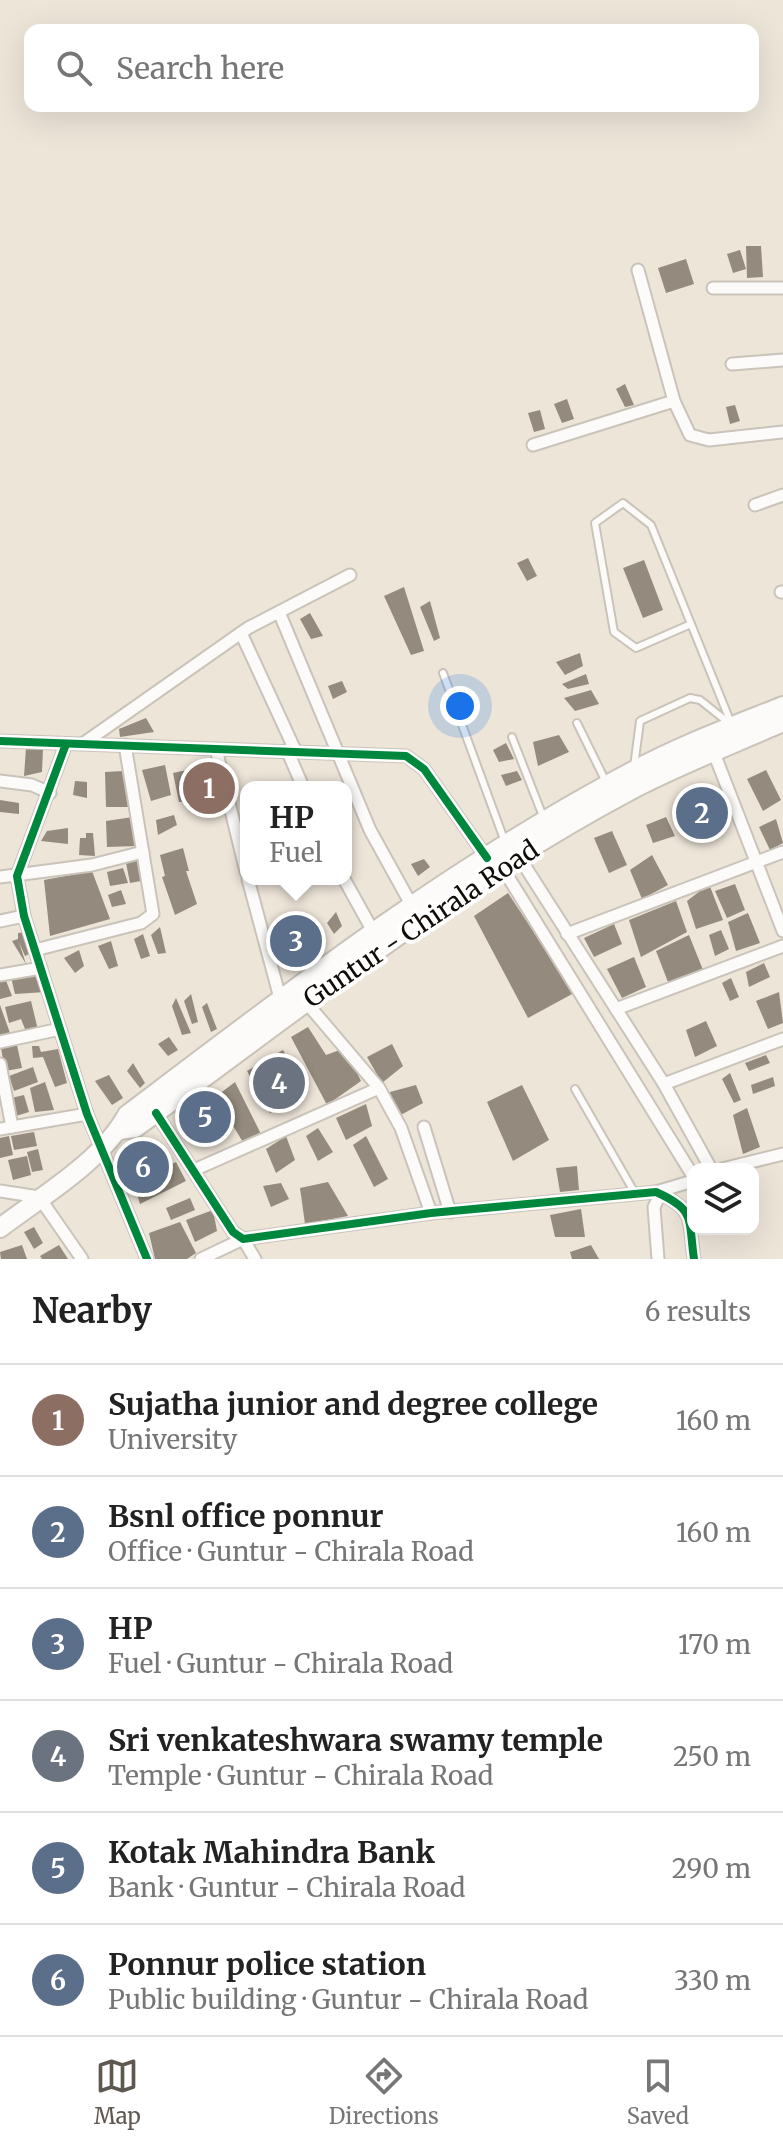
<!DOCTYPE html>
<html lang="en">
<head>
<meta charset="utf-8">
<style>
	body { margin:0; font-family:Merriweather,serif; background:#f6f6f6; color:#222 }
	.controls { position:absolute; right:24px; bottom:24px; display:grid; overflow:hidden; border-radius:16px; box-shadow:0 8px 32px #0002 }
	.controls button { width:72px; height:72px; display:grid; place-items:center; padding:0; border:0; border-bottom:2px solid #e0e0e0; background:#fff; color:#222; font:40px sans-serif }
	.you { position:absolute; left:460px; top:706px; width:28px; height:28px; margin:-20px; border:6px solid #fff; border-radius:50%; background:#1a73e8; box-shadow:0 0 0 12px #1a73e833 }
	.badge { display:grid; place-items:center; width:52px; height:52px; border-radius:50%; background:#5e5850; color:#fff; font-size:26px; font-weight:700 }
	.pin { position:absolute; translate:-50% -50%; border:4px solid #fff; box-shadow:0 2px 8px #0006 }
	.popup { position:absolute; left:240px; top:781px; width:112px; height:104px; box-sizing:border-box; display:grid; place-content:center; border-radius:16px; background:#fff; filter:drop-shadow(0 2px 6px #0005); font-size:26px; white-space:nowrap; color:#767676 }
	.popup b { font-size:30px; color:#222 }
	.popup::after { content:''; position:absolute; left:50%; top:100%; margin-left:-16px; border:16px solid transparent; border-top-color:#fff }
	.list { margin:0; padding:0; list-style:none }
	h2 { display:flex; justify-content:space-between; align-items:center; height:104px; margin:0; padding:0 32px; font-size:34px }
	h2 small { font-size:26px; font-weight:400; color:#767676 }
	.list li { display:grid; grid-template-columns:52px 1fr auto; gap:24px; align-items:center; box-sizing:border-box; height:112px; padding:0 32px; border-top:2px solid #e0e0e0 }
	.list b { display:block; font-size:30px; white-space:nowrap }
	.list p { margin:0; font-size:26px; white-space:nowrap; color:#767676 }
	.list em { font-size:26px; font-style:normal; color:#767676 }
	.icon { flex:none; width:44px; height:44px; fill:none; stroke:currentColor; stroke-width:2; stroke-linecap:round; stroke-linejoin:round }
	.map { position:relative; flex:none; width:783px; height:1259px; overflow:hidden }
	.search { position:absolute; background:#fff; box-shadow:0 8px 32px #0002; left:24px; right:24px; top:24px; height:88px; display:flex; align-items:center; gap:20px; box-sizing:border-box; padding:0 28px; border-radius:16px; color:#767676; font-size:30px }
	.sheet { height:776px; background:#fff }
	nav { display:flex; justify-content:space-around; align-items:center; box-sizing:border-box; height:112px; border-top:2px solid #e0e0e0; background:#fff; font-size:22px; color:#767676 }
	nav a { display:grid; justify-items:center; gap:4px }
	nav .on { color:#5e5850 }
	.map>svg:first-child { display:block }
</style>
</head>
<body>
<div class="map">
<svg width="783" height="1259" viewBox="0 0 783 1259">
	<rect width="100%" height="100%" fill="#eee5d9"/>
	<g fill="#948b7e">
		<path d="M 746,246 L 761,246 L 763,277 L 747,278 Z"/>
		<path d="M 740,250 L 746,269 L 733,273 L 727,254 Z"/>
		<path d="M 686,259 L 694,284 L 666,293 L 658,268 Z"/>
		<path d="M 625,384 L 634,405 L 625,407 L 616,389 Z"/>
		<path d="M 567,399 L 574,419 L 562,423 L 554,404 Z"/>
		<path d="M 735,405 L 740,421 L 730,424 L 726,407 Z"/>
		<path d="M 540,410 L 545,429 L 534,432 L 528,413 Z"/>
		<path d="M 528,558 L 537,576 L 527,581 L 517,563 Z"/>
		<path d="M 644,560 L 663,610 L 643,618 L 623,568 Z"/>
		<path d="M 404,587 L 424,651 L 411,655 L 384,596 Z"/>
		<path d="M 430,601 L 440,638 L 434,641 L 420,607 Z"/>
		<path d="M 310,613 L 323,636 L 311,639 L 300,619 Z"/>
		<path d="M 580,653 L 583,666 L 565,675 L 556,662 Z"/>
		<path d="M 586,674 L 589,684 L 568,689 L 562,684 Z"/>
		<path d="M 342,681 L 347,692 L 333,699 L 328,686 Z"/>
		<path d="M 591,690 L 599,704 L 575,711 L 564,698 Z"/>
		<path d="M 146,718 L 154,732 L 120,737 L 119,729 Z"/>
		<path d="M 559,735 L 569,752 L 538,766 L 533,742 Z"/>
		<path d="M 506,743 L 514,759 L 499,762 L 493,750 Z"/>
		<path d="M 26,748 L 43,749 L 42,772 L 24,776 Z"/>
		<path d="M 224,762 L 232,798 L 179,802 L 173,773 Z"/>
		<path d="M 165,765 L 171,795 L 151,801 L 142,770 Z"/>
		<path d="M 766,770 L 781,800 L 763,811 L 747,779 Z"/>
		<path d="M 124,771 L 128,807 L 106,807 L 105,772 Z"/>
		<path d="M 517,771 L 522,780 L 506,786 L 501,775 Z"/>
		<path d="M 75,781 L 87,782 L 87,798 L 73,795 Z"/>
		<path d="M 716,797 L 724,816 L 691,834 L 680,811 Z"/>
		<path d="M 0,800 L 19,803 L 19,814 L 0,812 Z"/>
		<path d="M 174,815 L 177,825 L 158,835 L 156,820 Z"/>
		<path d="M 133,817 L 137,846 L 107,847 L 106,821 Z"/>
		<path d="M 666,817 L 675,836 L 653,843 L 646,825 Z"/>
		<path d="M 776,819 L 783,843 L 770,850 L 759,827 Z"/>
		<path d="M 68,828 L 68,844 L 41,841 L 47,831 Z"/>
		<path d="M 612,831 L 627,865 L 609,873 L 594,838 Z"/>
		<path d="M 86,833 L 93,833 L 95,856 L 79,855 L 80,838 L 86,838 Z"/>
		<path d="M 183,848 L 189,871 L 186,871 L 197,904 L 175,915 L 162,877 L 165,876 L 160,855 Z"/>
		<path d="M 652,855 L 668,885 L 642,899 L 630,870 Z"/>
		<path d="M 149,858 L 152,879 L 130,883 L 126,863 Z"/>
		<path d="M 424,859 L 430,867 L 418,876 L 411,864 Z"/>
		<path d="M 123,868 L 128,883 L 110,886 L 107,872 Z"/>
		<path d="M 92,871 L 110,919 L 50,936 L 44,880 Z"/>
		<path d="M 709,884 L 723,920 L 696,929 L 687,901 Z"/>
		<path d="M 735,884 L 745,910 L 727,918 L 715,891 Z"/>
		<path d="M 121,890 L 126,904 L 112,907 L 108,895 Z"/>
		<path d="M 508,893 L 574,993 L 528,1018 L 474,916 Z"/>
		<path d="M 676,901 L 687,932 L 641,957 L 629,920 Z"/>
		<path d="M 336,912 L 342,926 L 334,934 L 327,923 Z"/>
		<path d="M 748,913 L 760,943 L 736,951 L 728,922 Z"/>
		<path d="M 309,923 L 311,940 L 295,949 L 292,931 Z"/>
		<path d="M 614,924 L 622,944 L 594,957 L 584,938 Z"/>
		<path d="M 160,927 L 166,953 L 158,954 L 151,935 Z"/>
		<path d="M 721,930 L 729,949 L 715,956 L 709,935 Z"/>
		<path d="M 25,932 L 33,952 L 25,956 L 19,942 L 26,964 L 12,941 L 18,939 L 18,933 Z"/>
		<path d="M 143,934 L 150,956 L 141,959 L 134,939 Z"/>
		<path d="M 689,935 L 703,970 L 668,982 L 656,951 Z"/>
		<path d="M 111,941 L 118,966 L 109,969 L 98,946 Z"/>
		<path d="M 79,950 L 84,966 L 75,973 L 64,958 Z"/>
		<path d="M 634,957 L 646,987 L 622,998 L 607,969 Z"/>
		<path d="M 764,963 L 770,977 L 749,987 L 746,972 Z"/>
		<path d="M 39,972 L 45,992 L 15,994 L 11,977 Z"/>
		<path d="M 5,978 L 12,996 L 0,999 L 0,979 Z"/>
		<path d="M 731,978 L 739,997 L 730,1001 L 722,983 Z"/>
		<path d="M 779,992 L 783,1023 L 768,1029 L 756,1001 Z"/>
		<path d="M 191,994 L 198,1022 L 192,1024 L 184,1001 Z"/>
		<path d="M 176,998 L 191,1033 L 182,1035 L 172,1006 Z"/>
		<path d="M 31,1001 L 38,1030 L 27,1034 L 21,1019 L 9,1023 L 5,1007 Z"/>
		<path d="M 207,1003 L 217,1029 L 211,1032 L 202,1007 Z"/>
		<path d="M 0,1005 L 10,1033 L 0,1036 Z"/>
		<path d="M 706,1021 L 717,1046 L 695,1057 L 686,1030 Z"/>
		<path d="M 308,1027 L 326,1055 L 345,1048 L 361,1081 L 327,1105 L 291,1037 Z"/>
		<path d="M 169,1037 L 178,1050 L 168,1056 L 158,1044 Z"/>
		<path d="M 392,1044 L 403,1066 L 382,1083 L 367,1057 Z"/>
		<path d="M 17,1045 L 22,1068 L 5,1071 L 1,1048 Z"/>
		<path d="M 32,1046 L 39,1046 L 41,1052 L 58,1049 L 67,1083 L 55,1087 L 43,1057 L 33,1058 Z"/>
		<path d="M 283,1050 L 307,1092 L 270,1113 L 247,1071 Z"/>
		<path d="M 766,1055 L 770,1063 L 749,1071 L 745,1063 Z"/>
		<path d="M 133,1063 L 145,1083 L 140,1088 L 127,1071 Z"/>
		<path d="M 33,1067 L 38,1082 L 14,1091 L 9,1076 Z"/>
		<path d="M 730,1073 L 741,1100 L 734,1103 L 722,1079 Z"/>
		<path d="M 109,1075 L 123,1098 L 112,1105 L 95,1081 Z"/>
		<path d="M 773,1077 L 775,1086 L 753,1094 L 751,1085 Z"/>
		<path d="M 45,1082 L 54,1110 L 35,1112 L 30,1088 Z"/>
		<path d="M 235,1082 L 261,1134 L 244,1144 L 229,1119 L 196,1144 L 181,1123 Z"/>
		<path d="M 416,1085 L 423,1103 L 395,1118 L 390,1092 Z"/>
		<path d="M 522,1085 L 549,1140 L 513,1161 L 487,1102 Z"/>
		<path d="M 24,1095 L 29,1112 L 16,1116 L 11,1098 Z"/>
		<path d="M 366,1104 L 372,1126 L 346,1140 L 336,1118 Z"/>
		<path d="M 747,1108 L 760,1147 L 743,1154 L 733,1115 Z"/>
		<path d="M 318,1128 L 333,1152 L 318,1161 L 306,1136 Z"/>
		<path d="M 34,1132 L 37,1146 L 14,1150 L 11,1136 Z"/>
		<path d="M 9,1136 L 13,1155 L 0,1158 L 0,1138 Z"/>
		<path d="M 286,1136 L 295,1160 L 276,1173 L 266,1149 Z"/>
		<path d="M 366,1136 L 388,1179 L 374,1187 L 353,1145 Z"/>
		<path d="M 158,1145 L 167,1164 L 134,1176 L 123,1158 Z"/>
		<path d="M 38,1149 L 43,1170 L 32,1172 L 27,1152 Z"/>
		<path d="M 27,1156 L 31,1175 L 13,1180 L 8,1160 Z"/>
		<path d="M 176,1162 L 186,1181 L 140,1204 L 134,1184 Z"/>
		<path d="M 577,1166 L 579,1190 L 560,1192 L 556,1168 Z"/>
		<path d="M 328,1182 L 348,1216 L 305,1224 L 300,1188 Z"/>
		<path d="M 281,1183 L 289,1199 L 271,1207 L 263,1186 Z"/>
		<path d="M 190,1198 L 195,1210 L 171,1220 L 166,1208 Z"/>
		<path d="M 581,1209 L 585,1237 L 555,1237 L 550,1215 Z"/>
		<path d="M 213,1210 L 217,1231 L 195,1242 L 186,1220 Z"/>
		<path d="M 180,1222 L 196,1253 L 187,1259 L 155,1259 L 149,1233 Z"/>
		<path d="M 34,1227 L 43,1243 L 34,1249 L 24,1232 Z"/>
		<path d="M 22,1245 L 27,1259 L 1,1259 L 0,1252 Z"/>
		<path d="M 59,1245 L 68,1259 L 42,1259 L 40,1256 Z"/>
		<path d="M 591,1245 L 599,1259 L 572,1259 L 570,1252 Z"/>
	</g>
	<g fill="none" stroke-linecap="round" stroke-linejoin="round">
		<g stroke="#c9c3ba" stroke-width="10">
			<g id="lane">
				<path d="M 691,624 L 636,648 L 614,632 L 595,523 L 623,503 L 651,525 L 731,723"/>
				<path d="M 443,673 L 505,842"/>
				<path d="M 577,723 L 607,784"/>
				<path d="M 512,737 L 544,819"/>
				<path d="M 634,767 L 640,721 L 690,698 L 700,700 L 729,723"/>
				<path d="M 575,1089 L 636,1195"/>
			</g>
		</g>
		<g stroke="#c9c3ba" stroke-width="15">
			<g id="street">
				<path d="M 638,270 L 674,401 L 690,435 L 709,440 L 783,432"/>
				<path d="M 713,288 L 783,288"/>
				<path d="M 732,364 L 783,360"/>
				<path d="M 533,445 L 674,401"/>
				<path d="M 755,505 L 783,495"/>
				<path d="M 781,592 L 783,592"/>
				<path d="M 279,612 L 370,830 L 412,906"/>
				<path d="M 241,633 L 295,750"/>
				<path d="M 0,741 L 406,756 L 424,769 L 487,858"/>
				<path d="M 84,743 L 248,628 L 350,575"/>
				<path d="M 66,744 L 17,876 L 24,916 L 87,1114 L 147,1259"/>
				<path d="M 216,749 L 246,872"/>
				<path d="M 287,750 L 303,787"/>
				<path d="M 714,753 L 783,931"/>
				<path d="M 0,781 L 32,785 L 50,793"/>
				<path d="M 519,857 L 664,1084 L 711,1169"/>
				<path d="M 502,867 L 693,1176"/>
				<path d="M 0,877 L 92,865 L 143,852"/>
				<path d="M 248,879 L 280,998"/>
				<path d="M 344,879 L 374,933"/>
				<path d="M 0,921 L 24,916"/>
				<path d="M 567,934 L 783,852"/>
				<path d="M 35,950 L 141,923 L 153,914 L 125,745"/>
				<path d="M 0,975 L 41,968"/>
				<path d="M 305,1001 L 379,1088 L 401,1128 L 431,1213"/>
				<path d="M 616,1009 L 783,946"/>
				<path d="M 0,1042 L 60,1029"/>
				<path d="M 0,1064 L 12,1127"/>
				<path d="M 664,1084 L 783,1039"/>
				<path d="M 156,1113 L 233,1232 L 243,1239 L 431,1213 L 656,1192 C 696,1210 688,1218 694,1259"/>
				<path d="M 424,1127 L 450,1212"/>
				<path d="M 0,1129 L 87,1114"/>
				<path d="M 722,1169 L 783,1154"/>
				<path d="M 194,1170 L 379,1088"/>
				<path d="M 0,1191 L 39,1197 L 82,1259"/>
				<path d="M 656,1192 L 693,1181"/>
				<path d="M 201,1259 L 243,1239 L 255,1259"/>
				<path d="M 658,1259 L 654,1207 L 660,1195"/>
			</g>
		</g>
		<g stroke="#c9c3ba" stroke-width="22">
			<g id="primary">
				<path d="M 119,1130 L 135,1128 C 297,1011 455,883 633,789 C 681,764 733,744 783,722"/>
				<path d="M 0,1228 C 42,1196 101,1162 127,1115 C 289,992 452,866 633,771 C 681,745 733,726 783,706"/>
			</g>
		</g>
		<use href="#lane" stroke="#fcfbf9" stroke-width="6"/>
		<use href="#street" stroke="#fcfbf9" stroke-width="11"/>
		<use href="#primary" stroke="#fcfbf9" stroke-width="18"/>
		<g stroke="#fff" stroke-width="13">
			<g id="cycleway">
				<path d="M 0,741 L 406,756 L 424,769 L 487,858"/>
				<path d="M 66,744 L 17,876 L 24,916 L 87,1114 L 147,1259"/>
				<path d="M 156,1113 L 233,1232 L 243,1239 L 431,1213 L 656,1192 C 696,1210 688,1218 694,1259"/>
			</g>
		</g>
		<use href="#cycleway" stroke="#00873e" stroke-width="8"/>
	</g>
	<g text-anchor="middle" stroke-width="8" stroke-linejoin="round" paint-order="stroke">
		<g font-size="26" fill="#110c06" stroke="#fff">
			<text transform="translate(421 924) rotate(-34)" y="9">Guntur - Chirala Road</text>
		</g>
	</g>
</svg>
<div class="controls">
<button><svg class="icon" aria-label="layers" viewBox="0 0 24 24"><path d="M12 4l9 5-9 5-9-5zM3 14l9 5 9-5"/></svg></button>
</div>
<div class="you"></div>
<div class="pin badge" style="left:209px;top:788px;background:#8d6e63">1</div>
<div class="pin badge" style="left:702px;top:813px;background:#5c6f8a">2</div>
<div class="pin badge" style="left:296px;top:941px;background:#5c6f8a">3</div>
<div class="popup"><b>HP</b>Fuel</div>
<div class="pin badge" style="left:279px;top:1083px;background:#6b7280">4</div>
<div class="pin badge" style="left:205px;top:1117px;background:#5c6f8a">5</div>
<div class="pin badge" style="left:143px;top:1167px;background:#5c6f8a">6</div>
<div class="search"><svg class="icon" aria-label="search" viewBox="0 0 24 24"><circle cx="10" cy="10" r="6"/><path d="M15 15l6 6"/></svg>Search here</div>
</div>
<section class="sheet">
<h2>Nearby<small>6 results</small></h2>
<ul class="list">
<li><span class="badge" style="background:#8d6e63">1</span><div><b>Sujatha junior and degree college</b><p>University</p></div><em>160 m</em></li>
<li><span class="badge" style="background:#5c6f8a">2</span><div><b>Bsnl office ponnur</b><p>Office · Guntur - Chirala Road</p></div><em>160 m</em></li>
<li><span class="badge" style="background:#5c6f8a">3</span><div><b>HP</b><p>Fuel · Guntur - Chirala Road</p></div><em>170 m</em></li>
<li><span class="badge" style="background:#6b7280">4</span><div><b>Sri venkateshwara swamy temple</b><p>Temple · Guntur - Chirala Road</p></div><em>250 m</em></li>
<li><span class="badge" style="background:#5c6f8a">5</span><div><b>Kotak Mahindra Bank</b><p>Bank · Guntur - Chirala Road</p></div><em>290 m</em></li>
<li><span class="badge" style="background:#5c6f8a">6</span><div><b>Ponnur police station</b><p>Public building · Guntur - Chirala Road</p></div><em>330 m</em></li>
</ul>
</section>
<nav>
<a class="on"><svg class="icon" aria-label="map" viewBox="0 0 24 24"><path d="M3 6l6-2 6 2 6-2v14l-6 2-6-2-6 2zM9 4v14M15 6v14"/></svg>Map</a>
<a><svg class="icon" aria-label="directions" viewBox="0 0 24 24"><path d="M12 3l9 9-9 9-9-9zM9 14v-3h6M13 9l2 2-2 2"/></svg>Directions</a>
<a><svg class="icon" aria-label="saved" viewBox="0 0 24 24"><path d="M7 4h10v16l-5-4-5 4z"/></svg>Saved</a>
</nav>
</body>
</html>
